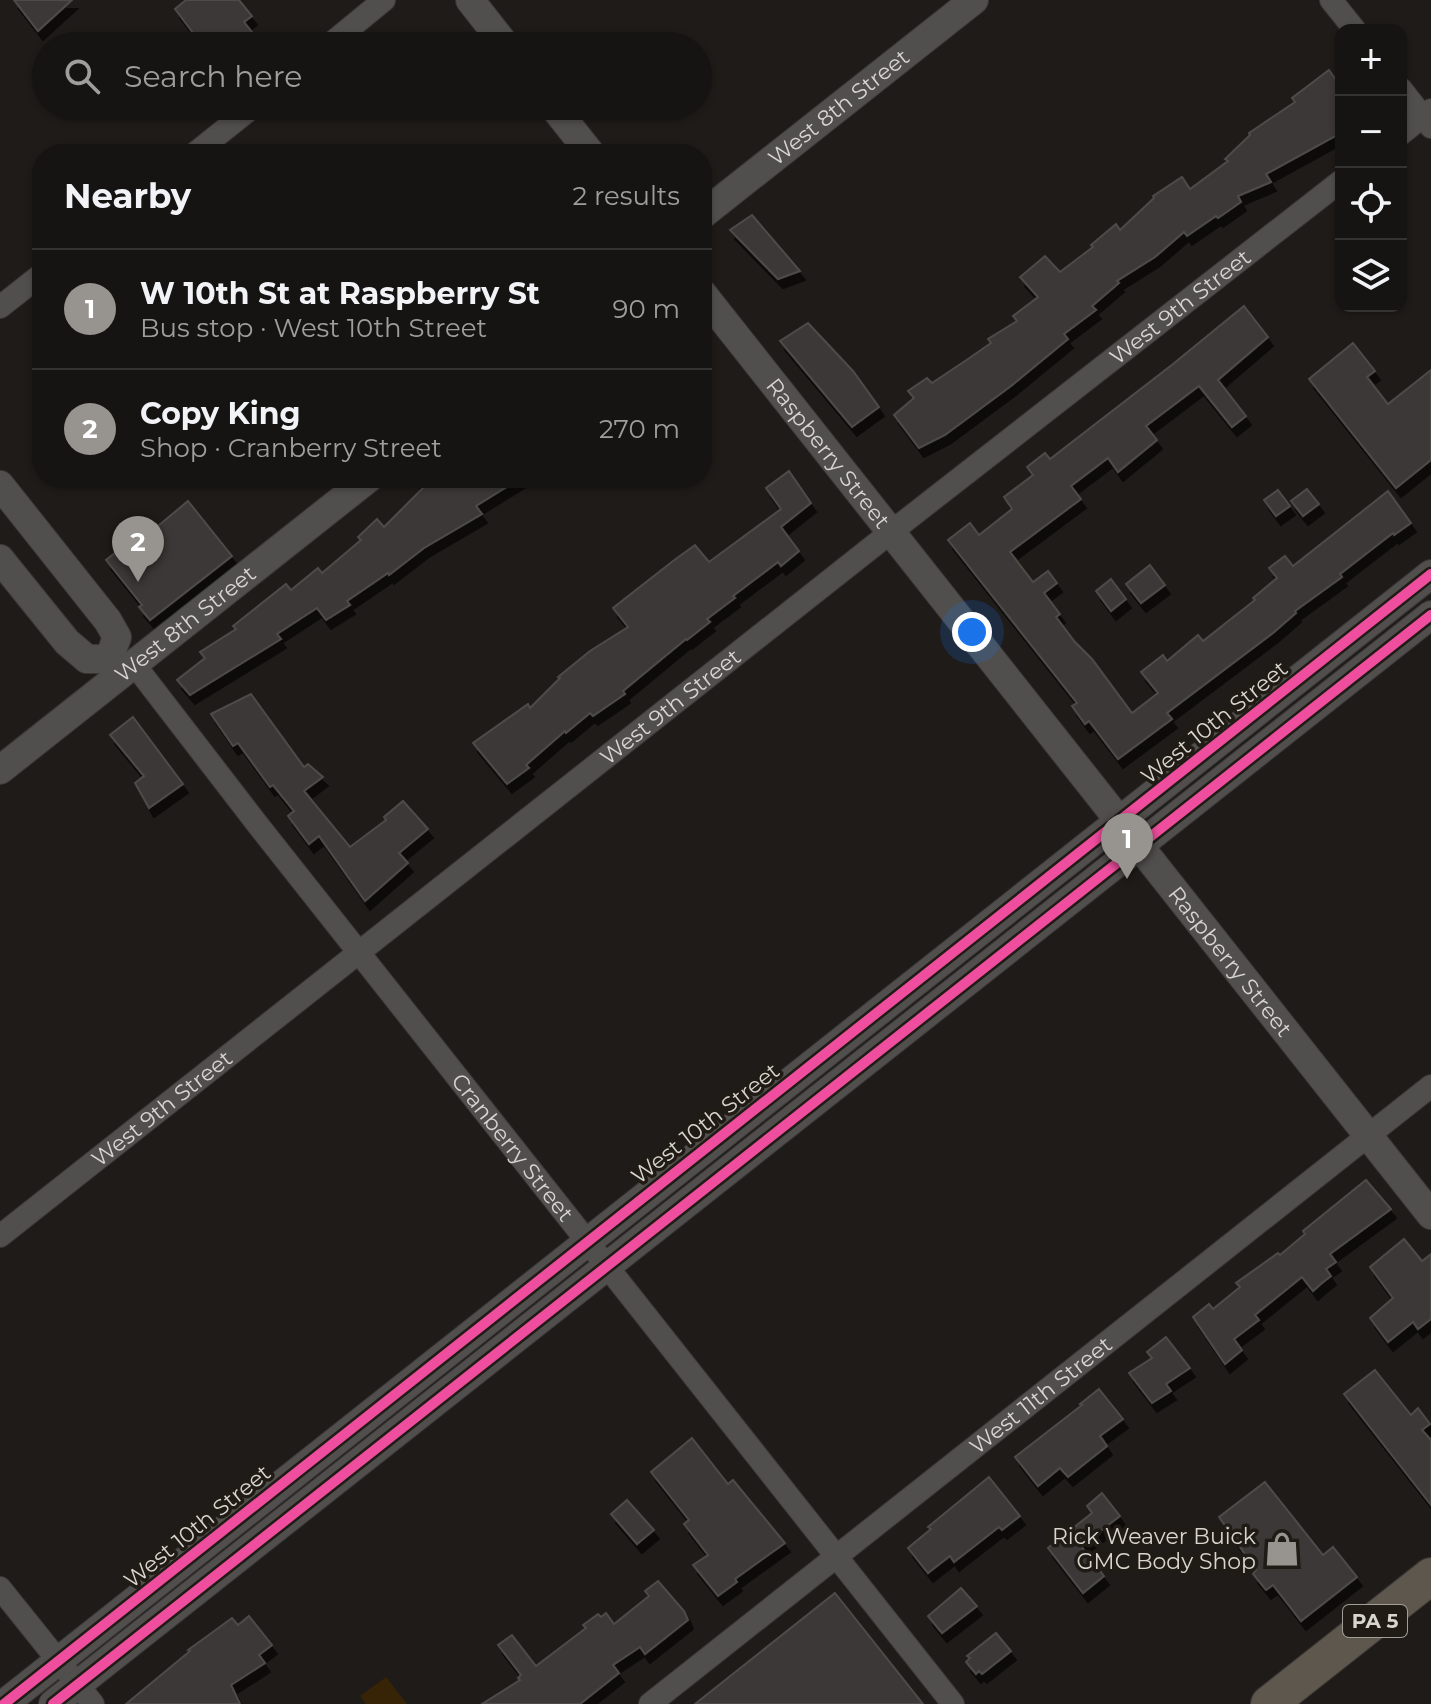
<!DOCTYPE html>
<html lang="en">
<head>
<meta charset="utf-8">
<style>
	body { margin:0; font-family:Montserrat,sans-serif; background:#1f1d1b; color:#f1f3f6 }
	.controls { position:absolute; right:24px; top:24px; display:grid; overflow:hidden; border-radius:16px; box-shadow:0 2px 6px #0004 }
	.controls button { width:72px; height:72px; display:grid; place-items:center; padding:0; border:0; border-bottom:2px solid #353332; background:#161412; color:#f1f3f6; font:40px sans-serif }
	.you { position:absolute; left:972px; top:632px; width:28px; height:28px; margin:-20px; border:6px solid #fff; border-radius:50%; background:#1a73e8; box-shadow:0 0 0 12px #1a73e833 }
	.badge { display:grid; place-items:center; width:52px; height:52px; border-radius:50%; background:#979490; color:#fff; font-size:26px; font-weight:700 }
	.pin { position:absolute; translate:-50% -66px; filter:drop-shadow(0 2px 4px #0008) }
	.pin::after { content:''; position:absolute; top:42px; width:28px; height:24px; background:inherit; clip-path:polygon(0 0,100% 0,50% 100%) }
	.list { margin:0; padding:0; list-style:none }
	h2 { display:flex; justify-content:space-between; align-items:center; height:104px; margin:0; padding:0 32px; font-size:34px }
	h2 small { font-size:26px; font-weight:400; color:#9e9e9f }
	.list li { display:grid; grid-template-columns:52px 1fr auto; gap:24px; align-items:center; box-sizing:border-box; height:120px; padding:0 32px; border-top:2px solid #353332 }
	.list b { display:block; font-size:30px; white-space:nowrap }
	.list p { margin:0; font-size:26px; white-space:nowrap; color:#9e9e9f }
	.list em { font-size:26px; font-style:normal; color:#9e9e9f }
	.icon { flex:none; width:44px; height:44px; fill:none; stroke:currentColor; stroke-width:2; stroke-linecap:round; stroke-linejoin:round }
	.map { position:relative; flex:none; width:1431px; height:1704px; overflow:hidden }
	.search { position:absolute; background:#161412; box-shadow:0 2px 6px #0004; left:32px; top:32px; width:680px; height:88px; display:flex; align-items:center; gap:20px; box-sizing:border-box; padding:0 28px; border-radius:44px; color:#9e9e9f; font-size:30px }
	.panel { position:absolute; background:#161412; box-shadow:0 2px 6px #0004; left:32px; top:144px; width:680px; height:344px; border-radius:32px }
	.map>svg:first-child { display:block }
</style>
</head>
<body>
<div class="map">
<svg width="1431" height="1704" viewBox="0 0 1431 1704">
	<defs>
		<filter id="shadow"><feDropShadow dx="5" dy="9" stdDeviation="0" flood-color="#0009"/></filter>
	</defs>
	<rect width="100%" height="100%" fill="#1e1b18"/>
	<path fill="#372305" d="M 386,1677 L 407,1704 L 366,1704 L 360,1696 Z"/>
	<g fill="#3c3937" stroke="#4e4b48" stroke-width="2" filter="url(#shadow)">
		<path d="M 14,0 L 72,0 L 38,31 Z"/>
		<path d="M 186,0 L 239,0 L 252,16 L 244,22 L 252,32 L 235,46 L 203,46 L 175,9 Z"/>
		<path d="M 1329,70 L 1341,87 L 1341,133 L 1266,174 L 1271,182 L 1238,196 L 1241,202 L 1218,218 L 1216,216 L 1187,236 L 1184,232 L 1155,257 L 1117,281 L 1119,283 L 1092,306 L 1096,310 L 1064,334 L 1068,339 L 1011,386 L 945,435 L 919,448 L 894,415 L 914,398 L 908,391 L 927,378 L 932,383 L 965,361 L 991,343 L 988,339 L 1017,321 L 1013,316 L 1038,297 L 1020,277 L 1045,256 L 1060,272 L 1093,247 L 1091,245 L 1116,224 L 1120,230 L 1154,198 L 1153,196 L 1182,177 L 1190,189 L 1228,161 L 1225,159 L 1250,135 L 1249,133 L 1295,102 L 1292,98 Z"/>
		<path d="M 752,215 L 800,271 L 778,279 L 730,230 Z"/>
		<path d="M 1244,306 L 1268,337 L 1218,380 L 1246,416 L 1232,427 L 1199,386 L 1146,426 L 1157,440 L 1118,472 L 1108,458 L 1071,486 L 1081,499 L 1010,552 L 1033,582 L 1048,571 L 1057,583 L 1044,593 L 1060,614 L 1056,617 L 1075,642 L 1092,659 L 1132,713 L 1158,693 L 1141,672 L 1163,655 L 1167,661 L 1198,635 L 1203,641 L 1255,600 L 1253,598 L 1277,578 L 1269,568 L 1285,556 L 1293,566 L 1388,491 L 1411,523 L 1394,535 L 1393,533 L 1340,574 L 1342,577 L 1295,611 L 1296,613 L 1273,633 L 1167,713 L 1172,719 L 1118,759 L 1089,721 L 1085,724 L 1072,706 L 1077,703 L 948,540 L 970,523 L 979,535 L 1012,509 L 1004,497 L 1033,475 L 1027,467 L 1045,453 L 1050,459 L 1173,364 Z"/>
		<path d="M 808,323 L 853,371 L 879,407 L 852,427 L 780,341 Z"/>
		<path d="M 1353,343 L 1375,371 L 1367,377 L 1388,404 L 1431,370 L 1431,460 L 1396,488 L 1309,379 Z"/>
		<path d="M 789,471 L 811,503 L 781,527 L 799,551 L 781,566 L 778,562 L 733,596 L 735,598 L 707,619 L 710,622 L 687,640 L 686,639 L 623,691 L 625,694 L 593,716 L 590,713 L 566,733 L 565,731 L 526,765 L 529,768 L 507,784 L 473,743 L 528,704 L 530,708 L 560,678 L 558,677 L 590,651 L 628,627 L 613,608 L 673,561 L 695,545 L 709,562 L 781,509 L 766,488 Z"/>
		<path d="M 414,478 L 521,478 L 476,506 L 482,514 L 424,548 L 389,575 L 388,573 L 347,601 L 350,605 L 326,620 L 317,608 L 277,634 L 281,639 L 190,695 L 177,680 L 205,658 L 200,652 L 236,629 L 233,626 L 286,584 L 291,590 L 318,568 L 322,573 L 361,540 L 358,537 L 377,519 L 384,527 L 423,488 Z"/>
		<path d="M 1307,489 L 1319,504 L 1303,516 L 1291,501 Z"/>
		<path d="M 1278,490 L 1290,506 L 1276,516 L 1264,500 Z"/>
		<path d="M 188,501 L 232,556 L 150,620 L 139,607 L 142,605 L 106,560 L 125,545 L 127,548 L 156,524 L 158,526 Z"/>
		<path d="M 1150,565 L 1165,585 L 1141,603 L 1126,584 Z"/>
		<path d="M 1111,579 L 1126,599 L 1111,611 L 1096,591 Z"/>
		<path d="M 251,694 L 304,767 L 308,764 L 323,777 L 304,791 L 350,847 L 386,820 L 384,817 L 403,801 L 428,829 L 399,853 L 408,863 L 365,901 L 319,836 L 309,844 L 288,816 L 294,811 L 273,785 L 270,787 L 238,743 L 233,746 L 211,714 Z"/>
		<path d="M 133,717 L 183,784 L 149,808 L 135,783 L 144,776 L 110,735 Z"/>
		<path d="M 1366,1180 L 1391,1209 L 1330,1254 L 1336,1262 L 1326,1269 L 1331,1276 L 1322,1283 L 1313,1291 L 1302,1277 L 1255,1315 L 1259,1320 L 1234,1339 L 1242,1350 L 1225,1364 L 1193,1317 L 1209,1304 L 1213,1309 L 1240,1287 L 1236,1283 L 1278,1253 L 1280,1255 L 1305,1234 L 1303,1231 Z"/>
		<path d="M 1404,1239 L 1422,1261 L 1431,1254 L 1431,1319 L 1418,1329 L 1413,1322 L 1388,1342 L 1370,1318 L 1393,1298 L 1370,1267 Z"/>
		<path d="M 1166,1337 L 1190,1368 L 1166,1384 L 1171,1391 L 1152,1403 L 1129,1373 L 1152,1358 L 1147,1352 Z"/>
		<path d="M 1375,1370 L 1411,1415 L 1418,1408 L 1430,1424 L 1422,1430 L 1431,1440 L 1431,1505 L 1344,1394 Z"/>
		<path d="M 1099,1389 L 1123,1419 L 1100,1436 L 1107,1446 L 1068,1477 L 1060,1468 L 1038,1486 L 1015,1457 L 1082,1405 L 1080,1404 Z"/>
		<path d="M 692,1438 L 728,1484 L 733,1480 L 785,1543 L 735,1579 L 737,1582 L 718,1596 L 693,1565 L 708,1555 L 684,1524 L 689,1520 L 651,1472 Z"/>
		<path d="M 989,1477 L 1020,1516 L 1002,1530 L 999,1527 L 954,1562 L 950,1556 L 928,1573 L 908,1548 L 931,1529 L 928,1527 Z"/>
		<path d="M 1265,1482 L 1323,1555 L 1333,1547 L 1357,1577 L 1301,1621 L 1273,1585 L 1266,1590 L 1253,1574 L 1256,1570 L 1219,1517 Z"/>
		<path d="M 1102,1493 L 1120,1516 L 1081,1546 L 1104,1576 L 1083,1593 L 1048,1548 L 1092,1513 L 1087,1506 Z"/>
		<path d="M 627,1500 L 654,1530 L 637,1544 L 611,1514 Z"/>
		<path d="M 658,1581 L 684,1611 L 688,1620 L 645,1654 L 640,1647 L 613,1665 L 619,1673 L 580,1704 L 482,1704 L 520,1680 L 518,1678 L 521,1675 L 498,1645 L 512,1635 L 536,1666 L 586,1628 L 583,1625 L 598,1614 L 601,1617 L 606,1613 L 614,1624 L 649,1596 L 645,1591 Z"/>
		<path d="M 961,1588 L 977,1606 L 942,1633 L 928,1616 Z"/>
		<path d="M 835,1593 L 923,1704 L 695,1704 Z"/>
		<path d="M 249,1616 L 272,1645 L 259,1655 L 265,1663 L 231,1685 L 240,1704 L 126,1704 L 190,1651 L 188,1650 L 232,1618 L 238,1625 Z"/>
		<path d="M 996,1633 L 1011,1651 L 982,1674 L 979,1671 L 976,1674 L 966,1662 L 970,1658 L 967,1656 Z"/>
	</g>
	<g fill="none" stroke-linecap="round" stroke-linejoin="round">
		<g stroke="#3a3735" stroke-width="24">
			<g id="minor">
				<path d="M 1331,0 L 1355,30"/>
				<path d="M 328,46 L 384,0"/>
				<path d="M 1401,89 L 1431,127"/>
				<path d="M 1401,134 L 1431,110"/>
				<path d="M 194,154 L 254,106"/>
				<path d="M 0,307 L 42,274"/>
				<path id="s1" d="M 134,664 L 258,825 L 953,1704"/>
				<path id="s2" d="M 0,1236 L 891,532 L 1341,181"/>
				<path d="M 0,1588 L 93,1704"/>
				<path id="s3" d="M 650,1704 L 1431,1086"/>
			</g>
		</g>
		<g stroke="#3a3735" stroke-width="30">
			<g id="tertiary">
				<path d="M 470,0 L 506,46"/>
				<path d="M 553,106 L 591,154"/>
				<path id="s4" d="M 702,215 L 974,0"/>
				<path id="s5" d="M 702,293 L 1431,1215"/>
				<path d="M 0,485 L 108,621 L 117,637 L 109,659 L 87,659 L 67,642 L 0,559"/>
				<path id="s6" d="M 0,770 L 369,478"/>
				<path d="M 4,1704 L 1431,574"/>
				<path d="M 53,1704 L 1431,615"/>
			</g>
		</g>
		<g stroke="#3a3735" stroke-width="38">
			<path id="primary" d="M 1269,1704 L 1431,1576"/>
		</g>
		<use href="#minor" stroke="#514f4d" stroke-width="22"/>
		<use href="#tertiary" stroke="#514f4d" stroke-width="28"/>
		<use href="#primary" stroke="#5e574e" stroke-width="36"/>
		<g stroke="#211b15" stroke-width="15">
			<g id="cycleway">
				<path d="M 4,1704 L 1431,574"/>
				<path d="M 53,1704 L 1431,615"/>
			</g>
		</g>
		<use href="#cycleway" stroke="#ef4d9e" stroke-width="10"/>
	</g>
	<defs>
		<g id="shop-bare" transform="scale(2.76)"><path d="M-5-2.5h2.3a2.7 3.5 0 0 1 5.4 0H5L5.5 6h-11ZM-1.5-2.5h3a1.5 2.3 0 0 0-3 0Z" fill="#979490" stroke="#211b15" stroke-width="2.5" paint-order="stroke"/></g>
	</defs>
	<g fill-rule="evenodd">
		<use href="#shop-bare" x="1282" y="1549"/>
	</g>
	<g text-anchor="middle" stroke-width="7" stroke-linejoin="round" paint-order="stroke">
		<rect fill="#211b15" stroke="#a19d98" stroke-width="2" x="1343" y="1605" width="64" height="32" rx="6"/>
		<g font-size="20" font-weight="bold" fill="#d8d5d0">
			<text x="1375" y="1628">PA 5</text>
		</g>
		<g font-size="22" fill="#d8d5d0" stroke="#211b15">
			<text dy="8" stroke="none"><textPath href="#s4" startOffset="174">West 8th Street</textPath></text>
			<text dy="8" stroke="none"><textPath href="#s2" startOffset="1502">West 9th Street</textPath></text>
			<text dy="8" stroke="none"><textPath href="#s5" startOffset="204">Raspberry Street</textPath></text>
			<text dy="8" stroke="none"><textPath href="#s6" startOffset="236">West 8th Street</textPath></text>
			<text dy="8" stroke="none"><textPath href="#s2" startOffset="854">West 9th Street</textPath></text>
			<text transform="translate(1214 722) rotate(-39)" y="8">West 10th Street</text>
			<text dy="8" stroke="none"><textPath href="#s5" startOffset="852">Raspberry Street</textPath></text>
			<text dy="8" stroke="none"><textPath href="#s2" startOffset="206">West 9th Street</textPath></text>
			<text transform="translate(705 1123) rotate(-38)" y="8">West 10th Street</text>
			<text dy="8" stroke="none"><textPath href="#s1" startOffset="614">Cranberry Street</textPath></text>
			<text dy="8" stroke="none"><textPath href="#s3" startOffset="498">West 11th Street</textPath></text>
			<text transform="translate(197 1526) rotate(-39)" y="8">West 10th Street</text>
		</g>
		<g font-size="22" fill="#d8d5d0" stroke="#211b15" text-anchor="end">
			<text x="1256" y="1544">Rick Weaver Buick<tspan x="1256" dy="25">GMC Body Shop</tspan></text>
		</g>
	</g>
</svg>
<div class="controls">
<button>+</button>
<button>−</button>
<button><svg class="icon" aria-label="locate" viewBox="0 0 24 24"><circle cx="12" cy="12" r="6"/><path d="M12 2v4M12 18v4M2 12h4M18 12h4"/></svg></button>
<button><svg class="icon" aria-label="layers" viewBox="0 0 24 24"><path d="M12 4l9 5-9 5-9-5zM3 14l9 5 9-5"/></svg></button>
</div>
<div class="you"></div>
<div class="pin badge" style="left:1127px;top:879px">1</div>
<div class="pin badge" style="left:138px;top:582px">2</div>
<div class="search"><svg class="icon" aria-label="search" viewBox="0 0 24 24"><circle cx="10" cy="10" r="6"/><path d="M15 15l6 6"/></svg>Search here</div>
<section class="panel">
<h2>Nearby<small>2 results</small></h2>
<ul class="list">
<li><span class="badge">1</span><div><b>W 10th St at Raspberry St</b><p>Bus stop · West 10th Street</p></div><em>90 m</em></li>
<li><span class="badge">2</span><div><b>Copy King</b><p>Shop · Cranberry Street</p></div><em>270 m</em></li>
</ul>
</section>
</div>
</body>
</html>
